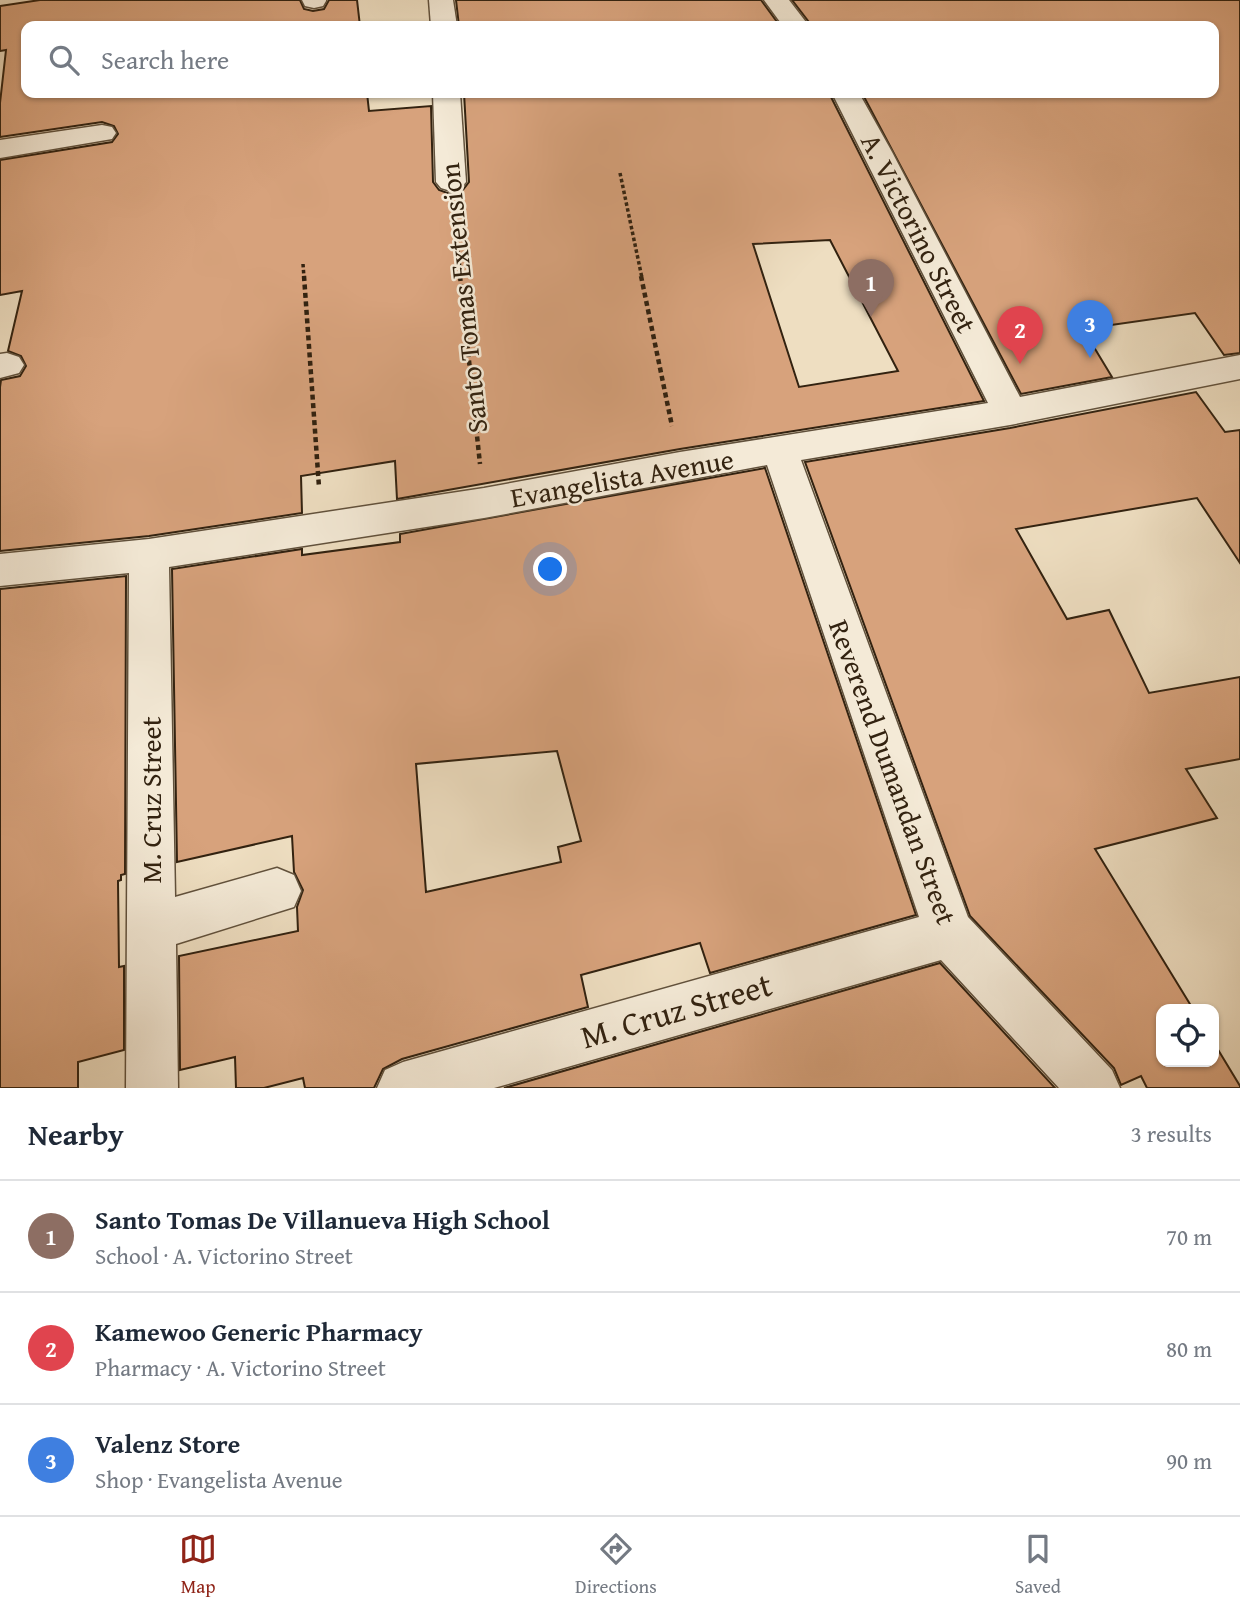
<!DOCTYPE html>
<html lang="en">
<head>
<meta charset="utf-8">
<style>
	body { margin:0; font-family:"Gentium Book Plus",serif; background:#f2f2f3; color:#1f2937 }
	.controls { position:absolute; right:21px; bottom:21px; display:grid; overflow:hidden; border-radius:14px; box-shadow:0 2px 5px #0004 }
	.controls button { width:63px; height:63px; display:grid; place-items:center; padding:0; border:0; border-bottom:2px solid #e0e1e3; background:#fff; color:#1f2937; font:35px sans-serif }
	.you { position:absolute; left:551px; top:570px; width:24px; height:24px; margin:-18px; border:5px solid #fff; border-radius:50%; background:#1a73e8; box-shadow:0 0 0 10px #1a73e833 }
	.badge { display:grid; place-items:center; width:46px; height:46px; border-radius:50%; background:#8f2418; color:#fff; font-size:23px; font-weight:700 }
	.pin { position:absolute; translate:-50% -58px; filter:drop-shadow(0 2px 4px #0008) }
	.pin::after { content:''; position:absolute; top:37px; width:24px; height:21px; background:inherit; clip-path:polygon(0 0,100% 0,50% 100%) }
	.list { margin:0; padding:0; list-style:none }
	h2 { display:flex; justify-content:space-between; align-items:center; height:91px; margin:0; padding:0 28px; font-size:30px }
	h2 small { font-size:23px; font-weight:400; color:#747a83 }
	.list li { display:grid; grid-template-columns:46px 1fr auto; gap:21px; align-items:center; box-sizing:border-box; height:112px; padding:0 28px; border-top:2px solid #e0e1e3 }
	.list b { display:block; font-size:26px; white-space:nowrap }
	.list p { margin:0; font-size:23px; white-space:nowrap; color:#747a83 }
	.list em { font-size:23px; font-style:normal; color:#747a83 }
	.icon { flex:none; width:38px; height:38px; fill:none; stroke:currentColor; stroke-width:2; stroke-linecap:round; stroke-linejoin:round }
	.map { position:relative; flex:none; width:1240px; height:1088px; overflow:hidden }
	.search { position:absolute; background:#fff; box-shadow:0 2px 5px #0004; left:21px; right:21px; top:21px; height:77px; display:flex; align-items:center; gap:18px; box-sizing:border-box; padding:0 24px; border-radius:14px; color:#747a83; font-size:26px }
	.sheet { height:427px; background:#fff }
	nav { display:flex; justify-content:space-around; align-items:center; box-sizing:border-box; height:98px; border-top:2px solid #e0e1e3; background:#fff; font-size:19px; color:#747a83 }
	nav a { display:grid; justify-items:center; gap:4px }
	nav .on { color:#8f2418 }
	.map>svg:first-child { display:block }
</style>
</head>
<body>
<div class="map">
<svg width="1240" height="1088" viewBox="0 0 1240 1088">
	<rect width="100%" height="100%" fill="#eedec1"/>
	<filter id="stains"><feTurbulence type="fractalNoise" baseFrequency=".00286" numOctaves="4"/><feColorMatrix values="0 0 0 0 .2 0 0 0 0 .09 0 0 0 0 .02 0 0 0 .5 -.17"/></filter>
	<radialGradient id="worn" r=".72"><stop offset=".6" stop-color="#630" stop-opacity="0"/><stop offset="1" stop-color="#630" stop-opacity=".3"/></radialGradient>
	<g fill="#d7a27c" stroke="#322210" stroke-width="2" fill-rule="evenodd">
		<path d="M 40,0 L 300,0 L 304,9 L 313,11 L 324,9 L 329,0 L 357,0 L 360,26 L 26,26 L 26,93 L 367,93 L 369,111 L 431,106 L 433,182 L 439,190 L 450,194 L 462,191 L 469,182 L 464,93 L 829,93 L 984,401 L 680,449 L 397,499 L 395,461 L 301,476 L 302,513 L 149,536 L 0,551 L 0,387 L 1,380 L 20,376 L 26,366 L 21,356 L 8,351 L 22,291 L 0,295 L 0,160 L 112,142 L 118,134 L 114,126 L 102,122 L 0,137 L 0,103 L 6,50 L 0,51 L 0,6 ZM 830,240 L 898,371 L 799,387 L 753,244 Z"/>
		<path d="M 456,0 L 761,0 L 780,26 L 459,26 Z"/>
		<path d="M 792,0 L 1240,0 L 1240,353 L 1224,355 L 1195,313 L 1083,329 L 1112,377 L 1021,394 L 862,93 L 1214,93 L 1214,26 L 812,26 Z"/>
		<path d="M 1196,392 L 1225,432 L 1240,430 L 1240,563 L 1197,498 L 1016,529 L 1067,619 L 1109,610 L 1149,693 L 1240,677 L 1240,759 L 1186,769 L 1217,818 L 1095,849 L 1193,1009 L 1161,1009 L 1161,1062 L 1214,1062 L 1214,1043 L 1240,1086 L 1240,1088 L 1147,1088 L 1141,1076 L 1121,1085 L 1114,1068 L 970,916 L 805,462 L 1010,428 Z"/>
		<path d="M 765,468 L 916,915 L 710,973 L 700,943 L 581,975 L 588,1007 L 402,1059 L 383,1069 L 374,1088 L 305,1088 L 303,1078 L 264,1088 L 236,1088 L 235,1057 L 180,1070 L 179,956 L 298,931 L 297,907 L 303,890 L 294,872 L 292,836 L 177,862 L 172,569 L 302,549 L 302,555 L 400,542 L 400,534 ZM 557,751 L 581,841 L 558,847 L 561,862 L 426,892 L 416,764 Z"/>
		<path d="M 126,576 L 125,874 L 121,875 L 121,880 L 118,881 L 119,967 L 124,966 L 124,1050 L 78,1062 L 78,1088 L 0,1088 L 0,589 Z"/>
		<path d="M 940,963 L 1055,1088 L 504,1088 Z"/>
	</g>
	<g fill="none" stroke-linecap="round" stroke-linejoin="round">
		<g stroke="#61513c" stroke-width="3">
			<g id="minor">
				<path d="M 302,0 L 326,0 L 326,1 L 323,6 L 314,8 L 305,6 Z"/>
				<path d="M 429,0 L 453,0 L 457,26 L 431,26 Z"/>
				<path d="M 764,0 L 789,0 L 809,26 L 783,26 Z"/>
				<path d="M 433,93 L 460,93 L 466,182 L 461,188 L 451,191 L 441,188 L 436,182 Z"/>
				<path d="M 832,93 L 859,93 L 892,152 L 1020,397 L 1240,355 L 1240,379 L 1010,425 L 801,460 L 968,917 L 1112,1070 L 1120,1088 L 1059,1088 L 941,960 L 494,1088 L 377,1088 L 385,1070 L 403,1062 L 919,917 L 767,465 L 484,518 L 169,567 L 175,897 L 277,868 L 294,875 L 301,891 L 294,907 L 176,944 L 178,1088 L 126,1088 L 129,573 L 0,586 L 0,554 L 149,539 L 484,488 L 680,452 L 988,403 Z"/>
				<path d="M 102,125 L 112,127 L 116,133 L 112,139 L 0,158 L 0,140 Z"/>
				<path d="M 7,353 L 19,357 L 24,365 L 19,373 L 0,378 L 0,354 Z"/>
			</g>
		</g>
		<g stroke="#322210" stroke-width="3.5" stroke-dasharray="3.5 2.5" stroke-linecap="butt">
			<path d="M 620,173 L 642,278"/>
			<path d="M 454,215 L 461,278"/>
			<path d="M 303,264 L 304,278"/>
		</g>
		<g stroke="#322210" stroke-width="4.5" stroke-dasharray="5 3.5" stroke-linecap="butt">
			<path d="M 304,276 L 319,487"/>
			<path d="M 460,276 L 480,464"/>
			<path d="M 641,276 L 672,426"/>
		</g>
		<use href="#minor" fill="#f4ead7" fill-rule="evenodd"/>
	</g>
	<g text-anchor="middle" stroke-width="5" stroke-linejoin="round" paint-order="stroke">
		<g font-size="28" fill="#322210" stroke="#f4ead7">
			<text transform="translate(919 233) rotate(63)" y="10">A. Victorino Street</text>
			<text transform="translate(463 298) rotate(-96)" y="10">Santo Tomas Extension</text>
			<text transform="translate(622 478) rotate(-10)" y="10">Evangelista Avenue</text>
			<text transform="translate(893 772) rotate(70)" y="10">Reverend Dumandan Street</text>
			<text transform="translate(151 800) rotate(-90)" y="10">M. Cruz Street</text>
		</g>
		<g font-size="33" fill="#322210" stroke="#f4ead7">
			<text transform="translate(676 1010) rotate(-16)" y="12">M. Cruz Street</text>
		</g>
	</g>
	<rect width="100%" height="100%" filter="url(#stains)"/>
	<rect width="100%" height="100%" fill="url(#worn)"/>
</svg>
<div class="controls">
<button><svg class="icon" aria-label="locate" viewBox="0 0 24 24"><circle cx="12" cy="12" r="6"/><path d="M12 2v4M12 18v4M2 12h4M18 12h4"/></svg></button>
</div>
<div class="you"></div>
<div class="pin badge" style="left:871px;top:317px;background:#8d6e63">1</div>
<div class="pin badge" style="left:1020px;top:364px;background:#e0444e">2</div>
<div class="pin badge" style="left:1090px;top:358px;background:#3f7fe0">3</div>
<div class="search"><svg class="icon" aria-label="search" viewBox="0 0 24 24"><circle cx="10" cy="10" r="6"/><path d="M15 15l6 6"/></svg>Search here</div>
</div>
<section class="sheet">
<h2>Nearby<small>3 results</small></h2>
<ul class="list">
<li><span class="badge" style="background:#8d6e63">1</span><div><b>Santo Tomas De Villanueva High School</b><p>School · A. Victorino Street</p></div><em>70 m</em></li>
<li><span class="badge" style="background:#e0444e">2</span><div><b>Kamewoo Generic Pharmacy</b><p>Pharmacy · A. Victorino Street</p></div><em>80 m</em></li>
<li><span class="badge" style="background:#3f7fe0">3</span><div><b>Valenz Store</b><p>Shop · Evangelista Avenue</p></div><em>90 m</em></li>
</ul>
</section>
<nav>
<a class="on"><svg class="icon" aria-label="map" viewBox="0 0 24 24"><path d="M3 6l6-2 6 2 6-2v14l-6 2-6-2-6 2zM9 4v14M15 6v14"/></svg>Map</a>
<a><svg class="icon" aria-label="directions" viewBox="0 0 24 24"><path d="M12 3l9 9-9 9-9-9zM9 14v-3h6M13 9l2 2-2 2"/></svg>Directions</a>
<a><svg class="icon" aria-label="saved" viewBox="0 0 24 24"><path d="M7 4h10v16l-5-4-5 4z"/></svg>Saved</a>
</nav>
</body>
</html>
